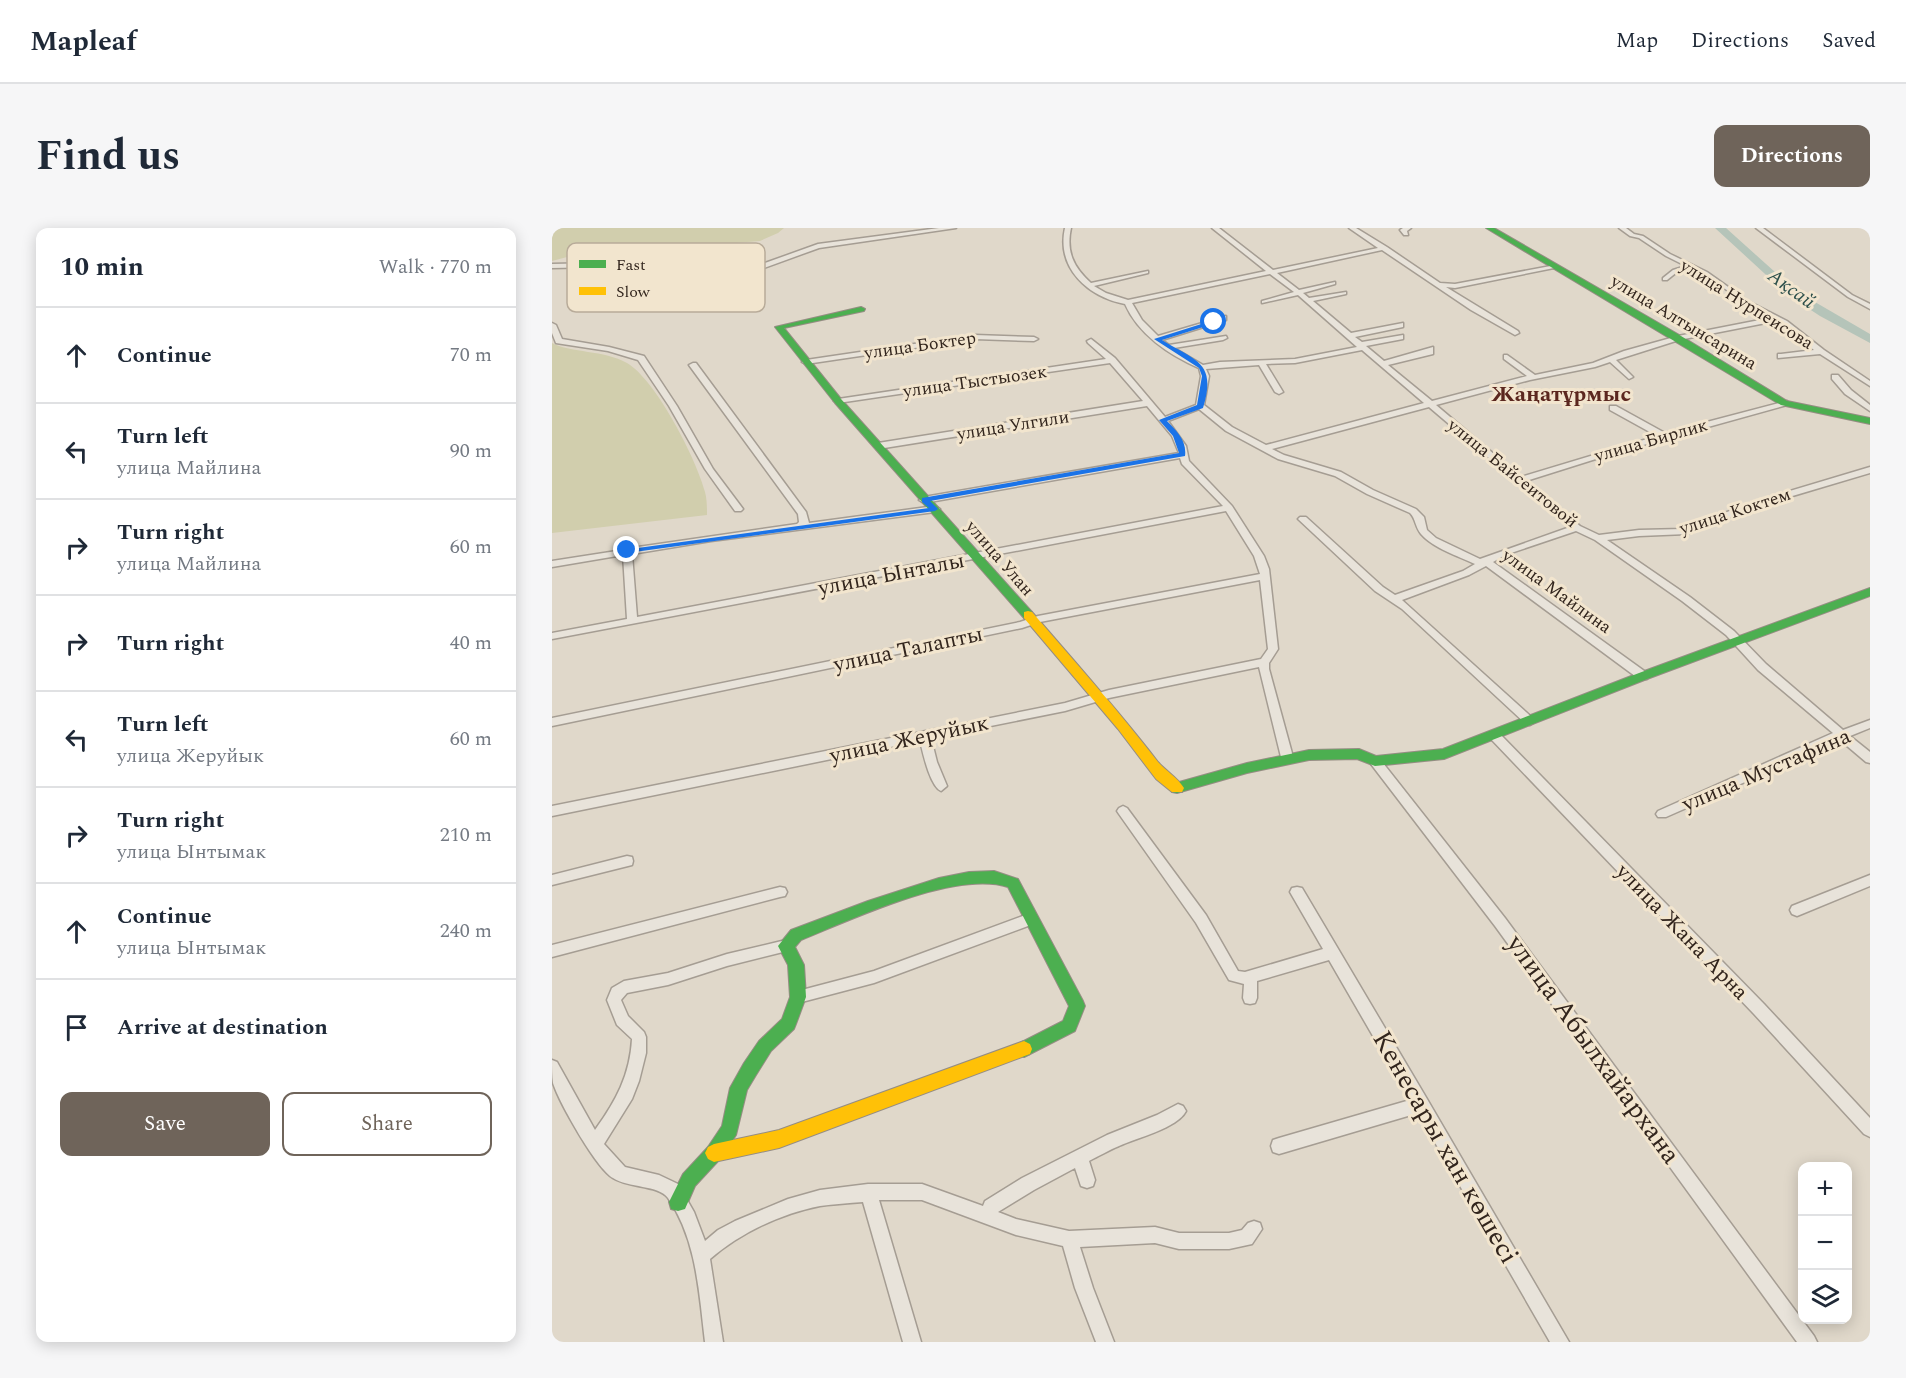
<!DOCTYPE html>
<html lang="en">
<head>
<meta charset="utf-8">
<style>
	body { margin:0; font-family:Spectral,serif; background:#f6f6f7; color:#1f2937 }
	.controls { position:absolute; right:18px; bottom:18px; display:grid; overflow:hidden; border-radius:12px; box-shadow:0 3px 15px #0003 }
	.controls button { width:54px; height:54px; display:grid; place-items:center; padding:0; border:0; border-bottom:2px solid #e0e1e3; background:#fff; color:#1f2937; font:30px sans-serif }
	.stop { position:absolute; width:18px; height:18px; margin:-14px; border:4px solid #1a73e8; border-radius:50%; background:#fff }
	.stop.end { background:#1a73e8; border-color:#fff; box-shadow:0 2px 6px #0008 }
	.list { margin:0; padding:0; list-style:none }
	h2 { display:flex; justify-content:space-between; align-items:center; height:78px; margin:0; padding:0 24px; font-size:26px }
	h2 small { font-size:20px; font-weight:400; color:#747a83 }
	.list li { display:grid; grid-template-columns:39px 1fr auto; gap:18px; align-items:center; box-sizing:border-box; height:96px; padding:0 24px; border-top:2px solid #e0e1e3 }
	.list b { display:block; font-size:22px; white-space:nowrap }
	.list p { margin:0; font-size:20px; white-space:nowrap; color:#747a83 }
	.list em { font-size:20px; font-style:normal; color:#747a83 }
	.actions { display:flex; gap:12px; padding:18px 24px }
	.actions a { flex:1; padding:14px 0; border:2px solid #6f645a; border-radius:12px; text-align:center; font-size:21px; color:#6f645a }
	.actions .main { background:#6f645a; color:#fff }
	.icon { flex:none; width:33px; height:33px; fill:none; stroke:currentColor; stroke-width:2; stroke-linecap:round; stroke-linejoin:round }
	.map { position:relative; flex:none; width:1318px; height:1114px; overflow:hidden; border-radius:12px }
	header { display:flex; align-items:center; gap:36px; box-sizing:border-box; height:84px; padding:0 30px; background:#fff; border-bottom:2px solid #e0e1e3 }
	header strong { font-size:28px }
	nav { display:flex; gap:33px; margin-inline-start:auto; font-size:21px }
	.intro { display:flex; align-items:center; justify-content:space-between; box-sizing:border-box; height:144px; padding:0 36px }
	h1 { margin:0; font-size:42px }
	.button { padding:15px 27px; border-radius:12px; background:#6f645a; color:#fff; font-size:21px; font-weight:700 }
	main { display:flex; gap:36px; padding:0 36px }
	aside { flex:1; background:#fff; border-radius:12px; box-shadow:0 3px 15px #0003 }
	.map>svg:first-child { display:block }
</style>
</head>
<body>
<header>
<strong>Mapleaf</strong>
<nav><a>Map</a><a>Directions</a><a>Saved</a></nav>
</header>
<div class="intro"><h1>Find us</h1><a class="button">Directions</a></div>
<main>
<aside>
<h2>10 min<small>Walk · 770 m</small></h2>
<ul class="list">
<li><svg class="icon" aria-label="ahead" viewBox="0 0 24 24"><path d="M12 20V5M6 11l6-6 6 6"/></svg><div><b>Continue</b></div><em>70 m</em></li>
<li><svg class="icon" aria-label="left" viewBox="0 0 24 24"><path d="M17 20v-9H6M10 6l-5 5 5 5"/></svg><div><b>Turn left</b><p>улица Майлина</p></div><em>90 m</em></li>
<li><svg class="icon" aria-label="right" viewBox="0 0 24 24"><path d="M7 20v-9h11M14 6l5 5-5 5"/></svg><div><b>Turn right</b><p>улица Майлина</p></div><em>60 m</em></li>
<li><svg class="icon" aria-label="right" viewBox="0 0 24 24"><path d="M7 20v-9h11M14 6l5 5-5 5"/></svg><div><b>Turn right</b></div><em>40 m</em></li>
<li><svg class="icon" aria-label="left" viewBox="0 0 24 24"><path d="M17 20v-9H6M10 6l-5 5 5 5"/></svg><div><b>Turn left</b><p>улица Жеруйык</p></div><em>60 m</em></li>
<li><svg class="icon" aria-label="right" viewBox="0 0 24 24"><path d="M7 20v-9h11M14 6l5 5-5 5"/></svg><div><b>Turn right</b><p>улица Ынтымак</p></div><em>210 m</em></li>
<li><svg class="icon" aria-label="ahead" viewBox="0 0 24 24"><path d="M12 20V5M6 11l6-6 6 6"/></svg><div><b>Continue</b><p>улица Ынтымак</p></div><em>240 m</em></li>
<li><svg class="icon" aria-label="arrive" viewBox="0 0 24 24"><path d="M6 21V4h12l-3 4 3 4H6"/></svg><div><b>Arrive at destination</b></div></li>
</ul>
<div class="actions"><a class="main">Save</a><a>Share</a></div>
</aside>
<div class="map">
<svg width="1318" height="1114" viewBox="0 0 1318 1114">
	<rect width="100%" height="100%" fill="#e0d8ca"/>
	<g fill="#d1cead">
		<path d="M 0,0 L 232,0 L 226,5 L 208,13 L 15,29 L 0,33 Z"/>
		<path d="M 0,115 C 19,125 52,122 75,135 C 104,152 145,232 153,264 C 155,271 155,280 155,287 L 0,305 Z"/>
	</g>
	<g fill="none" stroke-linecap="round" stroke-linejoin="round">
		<path fill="#b5c4b9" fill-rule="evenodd" d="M 1163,0 L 1174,0 L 1244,63 L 1318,106 L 1318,115 L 1268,88 L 1236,67 Z"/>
		<g stroke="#a59d93" stroke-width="3">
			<g id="street">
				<path d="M 387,0 L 404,0 L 267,20 L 209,41 L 206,39 L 188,38 L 106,50 L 84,49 L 47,39 L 0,40 L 0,36 L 47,35 L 84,45 L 106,46 L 188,34 L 213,35 L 266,16 Z"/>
				<path d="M 513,0 L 519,0 C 514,23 521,39 539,55 L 596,43 L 596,45 L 542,58 L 554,65 L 576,72 L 714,43 L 660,0 L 667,0 L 721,42 L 826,20 L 797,0 L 804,0 L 835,19 L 888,55 L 903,56 L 1004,37 L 1005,38 L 1002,40 L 903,60 L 894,59 L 966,103 L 967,105 L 963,107 L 919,82 L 830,22 L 725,45 L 747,62 L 783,54 L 783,56 L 751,65 L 757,70 L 794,64 L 794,66 L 761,73 L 799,105 L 851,95 L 851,99 L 803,109 L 810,114 L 851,107 L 851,111 L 814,118 L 832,133 L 881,119 L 881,126 L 836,137 L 880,173 L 975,148 L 952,131 L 952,127 L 955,127 L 983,147 L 1041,135 L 1072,123 L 1126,108 L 1218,90 C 1191,75 1167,54 1139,41 L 1125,44 L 1115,52 L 1111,52 L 1111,50 L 1121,42 L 1134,38 L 1114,28 L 1087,10 L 1078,8 L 1067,0 L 1074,0 L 1082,6 L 1091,8 L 1118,26 L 1155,44 L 1196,73 L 1235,93 L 1272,122 L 1318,153 L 1318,158 L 1268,126 L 1226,130 L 1226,126 L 1229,126 L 1262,122 L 1224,93 L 1127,112 L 1064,132 L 1081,149 L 1077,151 L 1058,134 L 1043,139 L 978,152 L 884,177 L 969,249 L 1105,208 L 1058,182 L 1058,178 L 1064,178 L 1113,205 L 1235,173 L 1235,177 L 1066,224 L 974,253 L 1028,298 L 1047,307 L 1087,302 L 1131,301 L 1201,274 L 1318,239 L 1318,245 L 1207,278 L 1135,306 L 1087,308 L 1055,312 L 1138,369 L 1182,403 L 1214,436 L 1291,502 L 1318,492 L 1318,500 L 1298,508 L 1318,524 L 1318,535 L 1314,534 L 1288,512 L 1114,589 L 1106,589 L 1104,586 L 1106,583 L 1281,505 L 1206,442 L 1174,407 L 1130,373 L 1043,312 L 1024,303 L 953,327 L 941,334 L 1095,445 L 1096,448 L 1095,451 L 1087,451 L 934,338 L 917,347 L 850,372 L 984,493 L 978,497 L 974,496 L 850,381 L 823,363 L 746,291 L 748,289 L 754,289 L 831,359 L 843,367 L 911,343 L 923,336 C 906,328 881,320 869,306 C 863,299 864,291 858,285 L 815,266 L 783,248 L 726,231 L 674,203 L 647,181 L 616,193 L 634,218 L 637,233 L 680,278 L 712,328 L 717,341 L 726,421 L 717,435 L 717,441 L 741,529 L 739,532 L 735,533 L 729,529 L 707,439 L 557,470 L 513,483 L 379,510 L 385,534 L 395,558 L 389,563 C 378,558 371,525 368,513 L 0,588 L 0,578 L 513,475 L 557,462 L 709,431 L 716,421 L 708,352 L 488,394 L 470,400 L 0,498 L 0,490 L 468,394 L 486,388 L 708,346 L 702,328 L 674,283 L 0,411 L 0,405 L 75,391 L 71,327 L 0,339 L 0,333 L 71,322 L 75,319 L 79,320 L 245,296 L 247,294 L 246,286 L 137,137 L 141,135 L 144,135 L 254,284 L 257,295 L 383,278 L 388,281 L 383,284 L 159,313 L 80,326 L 85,389 L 671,278 L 630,236 L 628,230 L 372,275 L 367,272 L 372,269 L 627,225 L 620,208 L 595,178 L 326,221 L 322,218 L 326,215 L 591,173 L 558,135 L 286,175 L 282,173 L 286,171 L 554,131 L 536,115 L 535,113 L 539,111 L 563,130 L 613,189 L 644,177 L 649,148 L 647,140 C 617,127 586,106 573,76 C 536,69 504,40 513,0 ZM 718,46 L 742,64 L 710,73 L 710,75 L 746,67 L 805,119 L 743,131 L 668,134 L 651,137 L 622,120 L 671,112 L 675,110 L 674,108 L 617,117 L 610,112 L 674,92 L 674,88 L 606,108 L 590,92 L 580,75 ZM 810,122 L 872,175 L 714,217 L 680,199 L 652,177 L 657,148 L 654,141 L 707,137 L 723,164 L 727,166 L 731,164 L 714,136 L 743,135 ZM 877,179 L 1018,299 L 928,331 L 884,310 L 875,302 L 872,289 L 864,281 L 821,262 L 789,244 L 732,227 L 720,221 Z"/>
				<path d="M 851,0 L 859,0 L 855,3 L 856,7 L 852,7 L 848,2 Z"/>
				<path d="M 1204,0 L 1211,0 L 1300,67 L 1318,76 L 1318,81 L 1296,69 Z"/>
				<path d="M 0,95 L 4,97 L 10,111 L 57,119 L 92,128 L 125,178 L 161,241 L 191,281 L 189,283 L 183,283 L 153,241 L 117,178 L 86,132 L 56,123 L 4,115 L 0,105 Z"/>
				<path d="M 423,107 L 482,109 L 486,111 L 482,113 L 423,111 L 254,136 L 250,134 L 254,132 Z"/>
				<path d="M 1280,147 L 1286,147 L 1299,162 L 1318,177 L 1318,183 L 1293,166 L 1280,151 Z"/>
				<path d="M 942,503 L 946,504 L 1212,776 L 1318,890 L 1318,909 L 1312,906 L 1202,786 L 938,510 L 936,507 Z"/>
				<path d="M 823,529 L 827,530 L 953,690 L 1262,1108 L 1265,1114 L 1245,1114 L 943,698 L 819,536 L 817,533 L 819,530 Z"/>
				<path d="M 571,578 L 575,580 L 654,687 L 686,743 L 693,744 L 771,721 L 738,664 L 740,660 L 745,659 L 750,660 L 875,871 L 1017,1114 L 998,1114 L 866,885 L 727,926 L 721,924 L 719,918 L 721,912 L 727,910 L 858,872 L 777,732 L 705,753 L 705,770 L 703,775 L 698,776 L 693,775 L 691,770 L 692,756 L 677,752 L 644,695 L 567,586 L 565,583 L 567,580 Z"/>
				<path d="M 75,628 L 80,629 L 81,633 L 80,637 L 0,657 L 0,647 Z"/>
				<path d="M 1318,647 L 1318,658 L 1245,688 L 1240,686 L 1238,682 L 1240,678 Z"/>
				<path d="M 228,659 L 233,660 L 235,664 L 233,668 L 228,669 L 0,729 L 0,717 Z"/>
				<path d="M 479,685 L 484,687 L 486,691 L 484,695 L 322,755 L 246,775 L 241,773 L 239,769 L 241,765 L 246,763 L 322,743 Z"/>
				<path d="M 234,712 L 239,714 L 241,718 L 239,722 L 175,738 L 116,757 L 75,765 L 69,772 L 76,788 L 92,804 L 94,809 L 94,825 L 87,853 L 80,871 L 52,916 L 73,939 L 107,947 L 126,956 L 142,984 L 153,1013 L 166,1002 L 183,993 L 236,971 L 268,962 L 316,956 L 370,956 L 431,978 L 433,973 L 470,950 L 555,907 L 605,887 L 626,876 L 631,878 L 634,883 C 626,900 584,910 567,918 C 557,922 547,928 537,933 L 543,952 L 541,958 L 535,960 L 529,958 L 523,940 L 482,962 L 446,984 L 464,991 L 517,1003 L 603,999 L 627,1005 L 677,1005 L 690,1002 L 696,995 L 702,993 L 708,995 L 710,1001 L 700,1016 L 677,1021 L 627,1021 L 603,1015 L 528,1019 L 541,1060 L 562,1114 L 544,1114 L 523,1060 L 511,1018 L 464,1007 L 370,972 L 327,972 L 369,1114 L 351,1114 L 311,974 C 297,975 282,976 268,978 C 228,986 188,1005 158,1031 L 171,1114 L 153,1114 C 147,1065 145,1012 116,970 C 107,957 76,960 61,950 C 44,940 7,874 1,855 C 0,848 0,839 0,832 L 5,834 L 43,902 C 64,873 78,847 80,811 L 65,797 L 55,772 L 60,760 L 72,753 L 116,745 L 175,726 Z"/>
			</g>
		</g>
		<g stroke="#958d83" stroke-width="2">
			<g id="fast">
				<path d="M 934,0 L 942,0 L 1129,108 L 1235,173 L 1318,190 L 1318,196 L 1229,177 Z"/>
				<path d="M 309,79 L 313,81 L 312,83 L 232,100 L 289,171 L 480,384 L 480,390 L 472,390 L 283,175 L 223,99 Z"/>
				<path d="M 1318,360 L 1318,368 L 1095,451 L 892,531 L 823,538 L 805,531 L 757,532 L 695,545 L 625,565 L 620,564 L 618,560 L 620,556 L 695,535 L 757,522 L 807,521 L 824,528 L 891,521 L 1087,445 Z"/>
				<path d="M 442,643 L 466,651 L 531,773 L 533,778 L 523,803 L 478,826 L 472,829 L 466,826 L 464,821 L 466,816 L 511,793 L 517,778 L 456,659 C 403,642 301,691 249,712 L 243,719 L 252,737 L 254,769 L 244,796 L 242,801 L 219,823 L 204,847 L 195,862 L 184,907 L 168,931 L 143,958 L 133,981 L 126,983 L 119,981 L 117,974 L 131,946 L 156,919 L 170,898 L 178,860 L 192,835 L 207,813 L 230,791 L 238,769 L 236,737 L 226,718 L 239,702 L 316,673 L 387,650 L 417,644 Z"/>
			</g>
		</g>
		<g stroke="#958d83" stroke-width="2">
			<g id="slow">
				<path d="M 476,383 L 480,384 C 523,434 566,482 606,534 C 614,543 626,550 632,560 L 630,564 L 620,564 L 604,551 L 566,501 L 472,390 L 472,384 Z"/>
				<path d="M 472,813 L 478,816 L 480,821 L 478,826 L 227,920 L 162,934 L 156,931 L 153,925 L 156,919 L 162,916 L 227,902 Z"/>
			</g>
		</g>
		<use href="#street" fill="#e8e3da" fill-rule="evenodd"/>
		<use href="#fast" fill="#4caf50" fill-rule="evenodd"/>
		<use href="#slow" fill="#ffc107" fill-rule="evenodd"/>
	</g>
	<path fill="#1a73e8" d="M 662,92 L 664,95 L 610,112 C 644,133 665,134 651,180 L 615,193 C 625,203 635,213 633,228 L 378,273 L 386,281 L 383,283 L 75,325 L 71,322 L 377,280 L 370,274 L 370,270 L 627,225 L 621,208 L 607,192 L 645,177 L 650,148 L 647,140 L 602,111 Z"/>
	<g text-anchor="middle" stroke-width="6" stroke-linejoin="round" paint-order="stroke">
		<g font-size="18" fill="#32251d" stroke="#f2e5ce">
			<text transform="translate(1195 76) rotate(32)" y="6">улица Нурпеисова</text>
			<text transform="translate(1132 94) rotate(31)" y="6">улица Алтынсарина</text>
			<text transform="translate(368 117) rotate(-8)" y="6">улица Боктер</text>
			<text transform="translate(423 153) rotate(-8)" y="6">улица Тыстыозек</text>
			<text transform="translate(461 197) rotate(-9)" y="6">улица Улгили</text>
			<text transform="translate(1099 212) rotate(-16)" y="6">улица Бирлик</text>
			<text transform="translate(961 245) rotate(39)" y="6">улица Байсеитовой</text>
			<text transform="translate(1183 283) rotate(-18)" y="6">улица Коктем</text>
			<text transform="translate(448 330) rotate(49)" y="6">улица Улан</text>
			<text transform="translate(1005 363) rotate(36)" y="6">улица Майлина</text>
		</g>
		<g font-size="20" font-style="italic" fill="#2d504b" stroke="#f2e5ce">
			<text transform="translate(1240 60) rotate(36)" y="7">Ақсай</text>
		</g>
		<g font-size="22" font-weight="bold" fill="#5b271f" stroke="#f2e5ce">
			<text x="1009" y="173">Жаңатұрмыс</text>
		</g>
		<g font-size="22" fill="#32251d" stroke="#f2e5ce">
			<text transform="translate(339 345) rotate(-11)" y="8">улица Ынталы</text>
			<text transform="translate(356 420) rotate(-12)" y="8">улица Талапты</text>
			<text transform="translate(357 510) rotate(-12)" y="8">улица Жеруйык</text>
			<text transform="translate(1214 541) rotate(-23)" y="8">улица Мустафина</text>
			<text transform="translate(1131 703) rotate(46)" y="8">улица Жана Арна</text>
		</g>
		<g font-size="27" fill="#32251d" stroke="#f2e5ce">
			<text transform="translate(1042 821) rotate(54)" y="9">улица Абылхайархана</text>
			<text transform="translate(894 919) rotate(60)" y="9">Кенесары хан көшесі</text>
		</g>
	</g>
	<rect x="15" y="15" width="198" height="69" rx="9" fill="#f2e5ce" stroke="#b8ab99" stroke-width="1.5"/>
	<rect x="27" y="32" width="27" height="8" fill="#4caf50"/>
	<rect x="27" y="59" width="27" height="8" fill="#ffc107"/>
	<g font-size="16" fill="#32251d">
		<text x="64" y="42">Fast</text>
		<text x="64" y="69">Slow</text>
	</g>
</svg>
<div class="controls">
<button>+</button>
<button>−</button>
<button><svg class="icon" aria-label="layers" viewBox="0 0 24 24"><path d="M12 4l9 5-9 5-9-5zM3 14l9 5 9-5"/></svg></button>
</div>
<div class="stop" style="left:662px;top:94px"></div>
<div class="stop end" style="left:75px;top:322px"></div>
</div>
</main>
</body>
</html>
